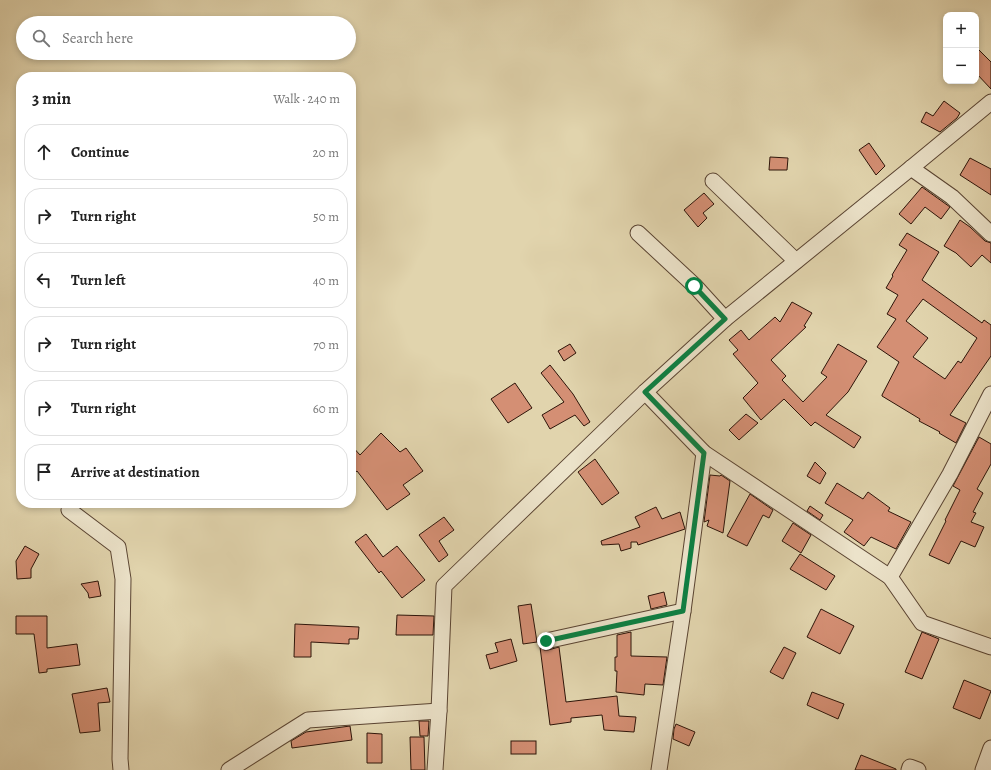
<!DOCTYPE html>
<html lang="en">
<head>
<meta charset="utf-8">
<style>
	body { margin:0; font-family:Alegreya,serif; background:#f2f2f2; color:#222 }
	.controls { position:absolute; right:12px; top:12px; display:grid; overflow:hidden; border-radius:8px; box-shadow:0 2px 6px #0003 }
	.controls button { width:36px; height:36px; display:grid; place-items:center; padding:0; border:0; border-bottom:1px solid #e0e0e0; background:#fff; color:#222; font:20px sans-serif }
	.stop { position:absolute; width:12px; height:12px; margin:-9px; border:3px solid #0b8043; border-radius:50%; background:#fff }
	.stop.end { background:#0b8043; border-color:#fff; box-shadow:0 1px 4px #0008 }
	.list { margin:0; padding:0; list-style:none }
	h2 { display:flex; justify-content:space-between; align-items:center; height:52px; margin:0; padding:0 16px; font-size:17px }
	h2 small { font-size:13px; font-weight:400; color:#767676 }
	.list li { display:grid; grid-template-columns:26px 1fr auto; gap:12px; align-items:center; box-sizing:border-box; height:56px; margin:0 8px 8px; padding:0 8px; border:1px solid #e0e0e0; border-radius:16px }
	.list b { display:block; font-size:15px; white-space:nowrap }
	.list em { font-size:13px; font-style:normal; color:#767676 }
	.icon { flex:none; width:22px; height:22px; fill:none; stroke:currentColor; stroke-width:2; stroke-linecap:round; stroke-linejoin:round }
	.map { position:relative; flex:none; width:991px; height:770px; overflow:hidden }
	.search { position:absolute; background:#fff; box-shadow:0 2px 6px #0003; left:16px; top:16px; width:340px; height:44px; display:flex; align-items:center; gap:10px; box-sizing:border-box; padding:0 14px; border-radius:22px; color:#767676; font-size:15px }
	.panel { position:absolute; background:#fff; box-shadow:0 2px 6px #0003; left:16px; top:72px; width:340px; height:436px; border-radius:16px }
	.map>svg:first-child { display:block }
</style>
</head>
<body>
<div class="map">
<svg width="991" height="770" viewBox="0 0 991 770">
	<rect width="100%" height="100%" fill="#e1d4ad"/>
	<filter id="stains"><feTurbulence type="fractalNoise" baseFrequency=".005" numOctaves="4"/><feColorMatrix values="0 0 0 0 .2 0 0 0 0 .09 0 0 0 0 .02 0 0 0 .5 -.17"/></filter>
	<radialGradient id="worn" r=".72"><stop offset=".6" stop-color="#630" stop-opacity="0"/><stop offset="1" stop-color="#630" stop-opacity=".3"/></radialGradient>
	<g fill="#d48f74" stroke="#2d1409" fill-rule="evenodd">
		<path d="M 976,47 L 991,62 L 991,89 L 976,73 Z"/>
		<path d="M 944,101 L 960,113 L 957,118 L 940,132 L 921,122 L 926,112 L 933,116 Z"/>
		<path d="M 869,143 L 885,166 L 876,175 L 859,150 Z"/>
		<path d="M 770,157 L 788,158 L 787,170 L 769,170 Z"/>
		<path d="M 970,158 L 991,169 L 991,195 L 960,175 Z"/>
		<path d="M 922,187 L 950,207 L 941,219 L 925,207 L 911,224 L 899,214 Z"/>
		<path d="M 704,193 L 714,204 L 703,213 L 707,218 L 698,227 L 684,210 Z"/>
		<path d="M 960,220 L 970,227 L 985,241 L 991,243 L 991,263 L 982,255 L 971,267 L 956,253 L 944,246 Z"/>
		<path d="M 907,233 L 939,252 L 922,280 L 982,323 L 984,320 L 991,325 L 991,356 L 950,415 L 966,423 L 956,443 L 939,433 L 940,432 L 919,421 L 920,419 L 882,396 L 882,395 L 899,362 L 877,347 L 896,319 L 887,314 L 898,295 L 886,288 L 893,276 L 892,275 L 907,250 L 899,245 ZM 923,299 L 977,338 L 961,363 L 958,361 L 945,379 L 913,357 L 928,338 L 906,321 Z"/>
		<path d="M 792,302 L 812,313 L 804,326 L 806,327 L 771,360 L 786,376 L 782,380 L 803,402 L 827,377 L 821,373 L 838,344 L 867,361 L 848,392 L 826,415 L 861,437 L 854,448 L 815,422 L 811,426 L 784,399 L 761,420 L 743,398 L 758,383 L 733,354 L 738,350 L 729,340 L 741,330 L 749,340 L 775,317 L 780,322 Z"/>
		<path d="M 570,344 L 576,353 L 564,361 L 558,351 Z"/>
		<path d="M 550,365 L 573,394 L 590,422 L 584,426 L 575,415 L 550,429 L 542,415 L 564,402 L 541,373 Z"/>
		<path d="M 515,383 L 532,408 L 508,423 L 491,399 Z"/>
		<path d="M 746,414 L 758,423 L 739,440 L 729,430 Z"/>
		<path d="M 381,433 L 400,452 L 406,448 L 423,471 L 403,485 L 410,494 L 387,510 L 357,471 L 351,476 L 351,445 L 360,455 Z"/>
		<path d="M 979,437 L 991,444 L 991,464 L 977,489 L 983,493 L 973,512 L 976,513 L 971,522 L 984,527 L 975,547 L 961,541 L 949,564 L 929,555 L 946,521 L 945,520 L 960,490 L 953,486 Z"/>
		<path d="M 595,459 L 619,493 L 602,505 L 578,472 Z"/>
		<path d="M 815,462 L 826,473 L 820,484 L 807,476 Z"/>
		<path d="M 710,475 L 720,476 L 721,475 L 730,481 L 723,533 L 707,526 L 709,520 L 704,522 Z"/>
		<path d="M 837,483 L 863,499 L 868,492 L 890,508 L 888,511 L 911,522 L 896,549 L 871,537 L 864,546 L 844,532 L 853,520 L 825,503 Z"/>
		<path d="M 750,494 L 773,510 L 769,518 L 763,515 L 747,546 L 727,536 Z"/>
		<path d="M 810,506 L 823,515 L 820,520 L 807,511 Z"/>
		<path d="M 656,507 L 662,519 L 680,512 L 685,529 L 638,545 L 637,542 L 631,542 L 631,548 L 621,551 L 619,544 L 602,545 L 601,541 L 640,527 L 635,517 Z"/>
		<path d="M 444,517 L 454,530 L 439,541 L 448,555 L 439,562 L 419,535 Z"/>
		<path d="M 793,523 L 811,535 L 801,553 L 782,541 Z"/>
		<path d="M 366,534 L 383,557 L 397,546 L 425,580 L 402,598 L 381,571 L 379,573 L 355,542 Z"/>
		<path d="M 25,546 L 39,554 L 31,569 L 31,578 L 17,579 L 16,561 Z"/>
		<path d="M 800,554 L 835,576 L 826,590 L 790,569 Z"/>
		<path d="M 98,581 L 101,596 L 89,598 L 88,593 L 81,584 Z"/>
		<path d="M 664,592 L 667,605 L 651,609 L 648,596 Z"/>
		<path d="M 531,604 L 537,642 L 523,644 L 518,606 Z"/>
		<path d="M 821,609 L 854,626 L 840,654 L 807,637 Z"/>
		<path d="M 397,615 L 434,616 L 433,635 L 396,635 Z"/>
		<path d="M 16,616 L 47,616 L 47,648 L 77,644 L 80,665 L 47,669 L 47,672 L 39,673 L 34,634 L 16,634 Z"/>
		<path d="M 295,624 L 359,627 L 358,639 L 349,639 L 349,644 L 311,642 L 311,657 L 294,657 Z"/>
		<path d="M 631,632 L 631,656 L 667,657 L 663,685 L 645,684 L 644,695 L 616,692 L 617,671 L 615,671 L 615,657 L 617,657 L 617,635 Z"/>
		<path d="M 922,632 L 939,639 L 922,679 L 905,672 Z"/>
		<path d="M 511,639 L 517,661 L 490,669 L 486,655 L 498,652 L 495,643 Z"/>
		<path d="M 540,647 L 544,650 L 548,650 L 559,647 L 566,702 L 617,696 L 619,716 L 636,717 L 634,732 L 604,730 L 602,715 L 571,718 L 571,722 L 550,725 Z"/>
		<path d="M 784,647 L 796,653 L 783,679 L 770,672 Z"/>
		<path d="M 964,680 L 991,691 L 980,719 L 953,708 Z"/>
		<path d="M 107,688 L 110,702 L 98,703 L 100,731 L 80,733 L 72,694 Z"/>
		<path d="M 812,692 L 844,704 L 838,719 L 807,705 Z"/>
		<path d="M 419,721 L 429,721 L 428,736 L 420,736 Z"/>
		<path d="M 676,724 L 695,732 L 689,746 L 673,739 L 674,729 Z"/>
		<path d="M 350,726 L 352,740 L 292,748 L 291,741 L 306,732 Z"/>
		<path d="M 367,733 L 382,734 L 382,763 L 367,763 Z"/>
		<path d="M 410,737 L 424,737 L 425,770 L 411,770 Z"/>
		<rect x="511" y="741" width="25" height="13"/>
		<path d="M 861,755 L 896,769 L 896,770 L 855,770 Z"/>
	</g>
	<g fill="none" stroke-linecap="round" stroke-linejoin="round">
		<g stroke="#5a4432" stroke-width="17">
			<g id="minor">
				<path d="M 911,168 L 952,197 L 991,234"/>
				<path d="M 713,181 L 796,261"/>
				<path d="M 638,233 L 695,286 L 725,319"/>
				<path d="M 645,392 L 704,453 L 890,577 L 922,623 L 991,647"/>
				<path d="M 69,510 L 118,547 L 123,579 L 120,759 L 121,770"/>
				<path d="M 890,577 L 950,474 L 991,394"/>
				<path d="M 546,641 L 683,611"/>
				<path d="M 229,770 L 308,720 L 439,711"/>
				<path d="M 435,770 L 439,711 L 444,586 L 645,392 L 725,319 L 911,168 L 991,102"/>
				<path d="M 659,770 L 683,611 L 704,453"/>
				<path d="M 909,770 L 910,767 L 918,770"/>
				<path d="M 983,770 L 991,748"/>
			</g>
		</g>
		<use href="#minor" stroke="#ece3ca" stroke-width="15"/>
	</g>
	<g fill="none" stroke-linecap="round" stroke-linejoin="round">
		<path stroke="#0b8043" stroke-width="5" d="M 546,641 L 683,611 L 704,453 L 645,392 L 725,319 L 694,286"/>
	</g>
	<rect width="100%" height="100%" filter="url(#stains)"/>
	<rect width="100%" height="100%" fill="url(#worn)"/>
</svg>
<div class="controls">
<button>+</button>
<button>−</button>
</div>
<div class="stop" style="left:694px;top:286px"></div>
<div class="stop end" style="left:546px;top:641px"></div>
<div class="search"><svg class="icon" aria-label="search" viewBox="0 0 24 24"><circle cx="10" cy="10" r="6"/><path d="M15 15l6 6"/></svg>Search here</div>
<section class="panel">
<h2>3 min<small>Walk · 240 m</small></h2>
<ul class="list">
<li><svg class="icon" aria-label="ahead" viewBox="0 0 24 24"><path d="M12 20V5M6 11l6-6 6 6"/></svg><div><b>Continue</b></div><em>20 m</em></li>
<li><svg class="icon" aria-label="right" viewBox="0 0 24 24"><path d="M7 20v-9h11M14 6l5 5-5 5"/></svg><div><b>Turn right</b></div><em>50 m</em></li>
<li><svg class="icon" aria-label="left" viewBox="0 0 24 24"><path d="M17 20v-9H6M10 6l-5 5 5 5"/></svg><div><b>Turn left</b></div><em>40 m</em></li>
<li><svg class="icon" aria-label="right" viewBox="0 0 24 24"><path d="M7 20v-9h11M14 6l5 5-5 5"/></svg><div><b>Turn right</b></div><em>70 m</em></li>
<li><svg class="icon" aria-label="right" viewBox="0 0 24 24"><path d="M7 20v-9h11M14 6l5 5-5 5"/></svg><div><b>Turn right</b></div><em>60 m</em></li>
<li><svg class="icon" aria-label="arrive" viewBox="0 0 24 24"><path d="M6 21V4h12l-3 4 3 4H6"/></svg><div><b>Arrive at destination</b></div></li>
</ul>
</section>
</div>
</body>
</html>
